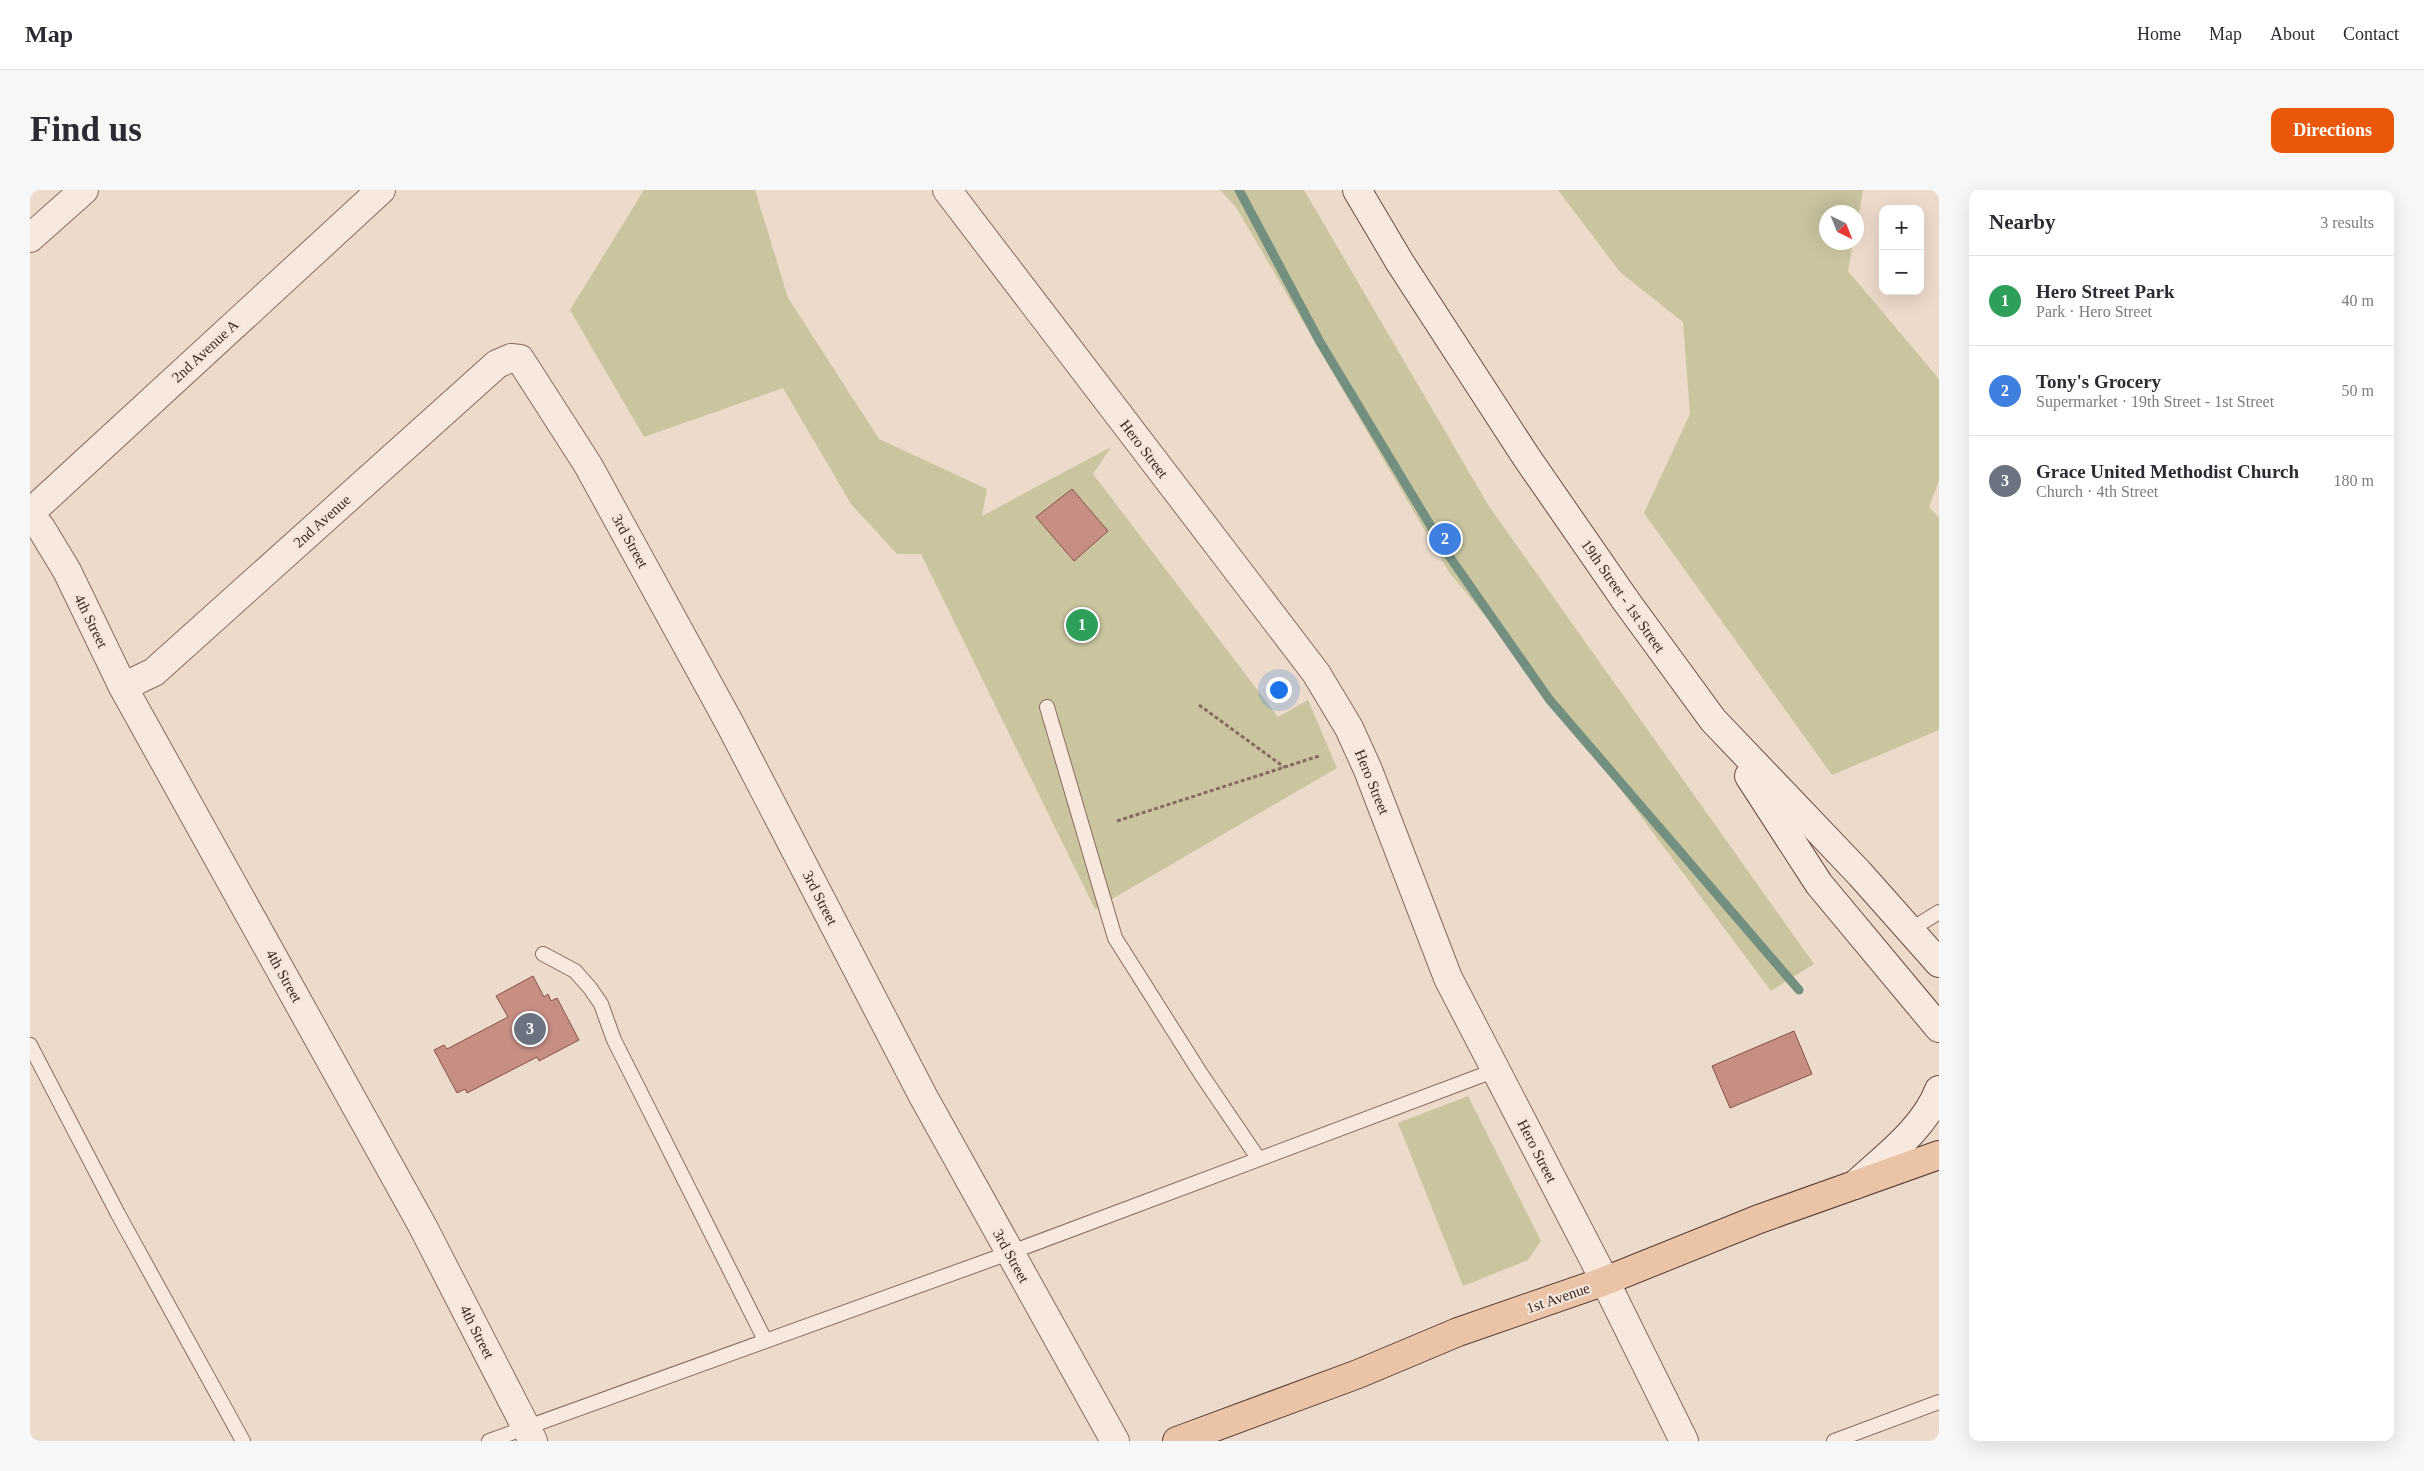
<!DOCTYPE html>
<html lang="en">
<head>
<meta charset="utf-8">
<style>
	body { margin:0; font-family:Georgia,serif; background:#f7f7f7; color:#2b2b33 }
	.controls { position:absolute; right:15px; top:15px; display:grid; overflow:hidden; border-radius:10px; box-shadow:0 5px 20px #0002 }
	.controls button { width:45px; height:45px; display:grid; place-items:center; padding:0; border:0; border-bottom:1px solid #e1e1e2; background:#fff; color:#2b2b33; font:25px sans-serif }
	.compass { position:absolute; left:1789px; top:15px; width:45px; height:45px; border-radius:50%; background:#fff; box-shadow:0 5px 20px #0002; rotate:137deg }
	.you { position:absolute; left:1248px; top:499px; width:18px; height:18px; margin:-12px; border:4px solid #fff; border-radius:50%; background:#1a73e8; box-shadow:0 0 0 8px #1a73e833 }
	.badge { display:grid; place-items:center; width:32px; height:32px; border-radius:50%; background:#ea580c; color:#fff; font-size:16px; font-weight:700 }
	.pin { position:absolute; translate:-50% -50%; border:2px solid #fff; box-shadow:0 1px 5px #0006 }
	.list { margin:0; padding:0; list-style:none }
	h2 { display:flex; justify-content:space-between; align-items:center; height:65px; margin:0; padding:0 20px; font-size:21px }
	h2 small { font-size:16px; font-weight:400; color:#7c7c81 }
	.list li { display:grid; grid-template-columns:32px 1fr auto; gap:15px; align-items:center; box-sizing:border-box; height:90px; padding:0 20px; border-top:1px solid #e1e1e2 }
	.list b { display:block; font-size:19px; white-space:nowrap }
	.list p { margin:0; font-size:16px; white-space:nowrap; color:#7c7c81 }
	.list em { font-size:16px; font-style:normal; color:#7c7c81 }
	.map { position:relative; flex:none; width:1909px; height:1251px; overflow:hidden; border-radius:10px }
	header { display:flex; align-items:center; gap:30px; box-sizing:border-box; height:70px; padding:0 25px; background:#fff; border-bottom:1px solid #e1e1e2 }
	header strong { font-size:24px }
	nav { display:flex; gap:28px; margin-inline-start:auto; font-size:18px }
	.intro { display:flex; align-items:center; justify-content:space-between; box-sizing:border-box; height:120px; padding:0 30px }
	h1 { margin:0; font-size:35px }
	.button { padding:12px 22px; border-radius:10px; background:#ea580c; color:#fff; font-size:18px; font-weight:700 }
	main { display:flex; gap:30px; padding:0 30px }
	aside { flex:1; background:#fff; border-radius:10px; box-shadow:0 5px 20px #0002 }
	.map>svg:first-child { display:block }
</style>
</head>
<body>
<header>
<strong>Map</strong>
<nav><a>Home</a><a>Map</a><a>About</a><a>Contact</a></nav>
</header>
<div class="intro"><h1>Find us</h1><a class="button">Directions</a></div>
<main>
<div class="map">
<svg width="1909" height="1251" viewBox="0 0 1909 1251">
	<rect width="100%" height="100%" fill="#ecdacb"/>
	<g fill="#cac49f">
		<path d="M 614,0 L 725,0 L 758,108 L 849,249 L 957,299 L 952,326 L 1081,257 L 1063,284 L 1248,527 L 1278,510 L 1307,578 L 1065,719 L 891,364 L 867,364 L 821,314 L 753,198 L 614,247 L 540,120 Z"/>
		<path d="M 1190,0 L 1274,0 L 1460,318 L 1784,774 L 1741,801 L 1525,511 L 1419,382 L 1206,17 Z"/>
		<path d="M 1528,0 L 1833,0 L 1827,35 L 1826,22 L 1796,22 L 1796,52 L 1823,53 L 1818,81 L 1909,189 L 1909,291 L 1899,317 L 1909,328 L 1909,540 L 1802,585 L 1614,323 L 1660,224 L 1653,132 L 1590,82 Z"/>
		<path d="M 1438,906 L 1511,1051 L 1498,1070 L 1433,1096 L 1368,933 Z"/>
	</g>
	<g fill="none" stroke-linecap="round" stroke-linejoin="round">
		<path stroke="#728f80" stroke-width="9" d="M 1209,0 L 1290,152 L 1417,363 L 1519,509 L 1769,800"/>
	</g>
	<g fill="#c78e84" stroke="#865048">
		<path d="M 1042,299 L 1078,341 L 1044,371 L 1006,327 Z"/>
		<path d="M 503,786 L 514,807 L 518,804 L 521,811 L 527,808 L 549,850 L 509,871 L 507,867 L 437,903 L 435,899 L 427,903 L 404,860 L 414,855 L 417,859 L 478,827 L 466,806 Z"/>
		<path d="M 1764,841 L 1782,884 L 1700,918 L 1682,876 Z"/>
	</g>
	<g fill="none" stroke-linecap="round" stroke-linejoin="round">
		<g stroke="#886b60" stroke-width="16">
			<g id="lane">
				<path d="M 1017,517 L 1085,748 L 1171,884 L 1228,968"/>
				<path d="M 1880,740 L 1909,722"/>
				<path d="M 513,764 L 545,781 L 560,798 L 571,814 L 584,850 L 735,1150"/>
				<path d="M 0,855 L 88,1024 L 213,1251"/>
				<path d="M 459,1251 L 979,1063 L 1466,880"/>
				<path d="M 1804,1251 L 1909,1212"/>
			</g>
		</g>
		<g stroke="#886b60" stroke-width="30">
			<g id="street">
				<path d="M 917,0 L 1286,483 L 1319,538 L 1338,580 L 1418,788 L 1575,1091 L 1654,1251"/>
				<path d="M 0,48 L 54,0"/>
				<path d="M 0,323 L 351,0"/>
				<path d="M 0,325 L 11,338 L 37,381 L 93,497 L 392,1035 L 503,1251"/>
				<path d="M 93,497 L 124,482 L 467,174 L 481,168 L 490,169 L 558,275 L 700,534 L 893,906 L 1085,1251"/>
			</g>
		</g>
		<g stroke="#6a4c43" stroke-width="30">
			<g id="secondary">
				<path d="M 1327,0 L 1369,71 L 1497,268 L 1596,411 L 1683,530 L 1830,684 L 1909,773"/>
				<path d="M 1719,586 L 1789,694 L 1909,838"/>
				<path d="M 1825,995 C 1855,967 1894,939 1909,900"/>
			</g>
		</g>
		<g stroke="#573b34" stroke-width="30">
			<path id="primary" d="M 1147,1251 L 1328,1184 L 1428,1142 L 1575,1091 L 1729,1029 L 1909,965"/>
		</g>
		<g stroke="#886b60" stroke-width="3" stroke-dasharray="4 2.5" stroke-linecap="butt">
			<path d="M 1169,515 L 1254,577"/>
			<path d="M 1087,631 L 1289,566"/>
		</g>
		<use href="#lane" stroke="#f7e9de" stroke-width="14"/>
		<use href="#street" stroke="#f7e9de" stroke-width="28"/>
		<use href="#secondary" stroke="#f7e9de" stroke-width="28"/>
		<use href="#primary" stroke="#ebc4a7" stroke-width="28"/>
	</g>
	<g text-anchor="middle" stroke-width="4.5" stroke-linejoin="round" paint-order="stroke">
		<g font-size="15" fill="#3a2822" stroke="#f4e6da">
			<text transform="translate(175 161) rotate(-43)" y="5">2nd Avenue A</text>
			<text transform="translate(1114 259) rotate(53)" y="5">Hero Street</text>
			<text transform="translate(292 331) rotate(-42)" y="5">2nd Avenue</text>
			<text transform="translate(600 351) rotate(61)" y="5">3rd Street</text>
			<text transform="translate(1593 406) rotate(55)" y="5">19th Street - 1st Street</text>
			<text transform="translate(61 431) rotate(64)" y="5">4th Street</text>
			<text transform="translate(1342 592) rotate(68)" y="5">Hero Street</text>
			<text transform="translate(790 708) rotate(63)" y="5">3rd Street</text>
			<text transform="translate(254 786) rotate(61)" y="5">4th Street</text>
			<text transform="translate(1507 961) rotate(63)" y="5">Hero Street</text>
			<text transform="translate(981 1066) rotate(61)" y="5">3rd Street</text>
			<text transform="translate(1528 1108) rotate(-19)" y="5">1st Avenue</text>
			<text transform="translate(447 1142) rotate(63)" y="5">4th Street</text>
		</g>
	</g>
</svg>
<div class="controls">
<button>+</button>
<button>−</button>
</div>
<svg class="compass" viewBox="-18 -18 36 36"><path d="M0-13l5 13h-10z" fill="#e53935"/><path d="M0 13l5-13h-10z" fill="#7c7c81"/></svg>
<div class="you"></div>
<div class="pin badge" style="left:1052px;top:435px;background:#2e9e5b">1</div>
<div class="pin badge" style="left:1415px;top:349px;background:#3f7fe0">2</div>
<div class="pin badge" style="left:500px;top:839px;background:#6b7280">3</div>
</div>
<aside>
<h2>Nearby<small>3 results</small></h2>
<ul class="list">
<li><span class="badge" style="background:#2e9e5b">1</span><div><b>Hero Street Park</b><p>Park · Hero Street</p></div><em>40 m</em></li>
<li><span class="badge" style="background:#3f7fe0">2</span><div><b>Tony's Grocery</b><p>Supermarket · 19th Street - 1st Street</p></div><em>50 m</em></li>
<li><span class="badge" style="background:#6b7280">3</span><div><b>Grace United Methodist Church</b><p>Church · 4th Street</p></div><em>180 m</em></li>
</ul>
</aside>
</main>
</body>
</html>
